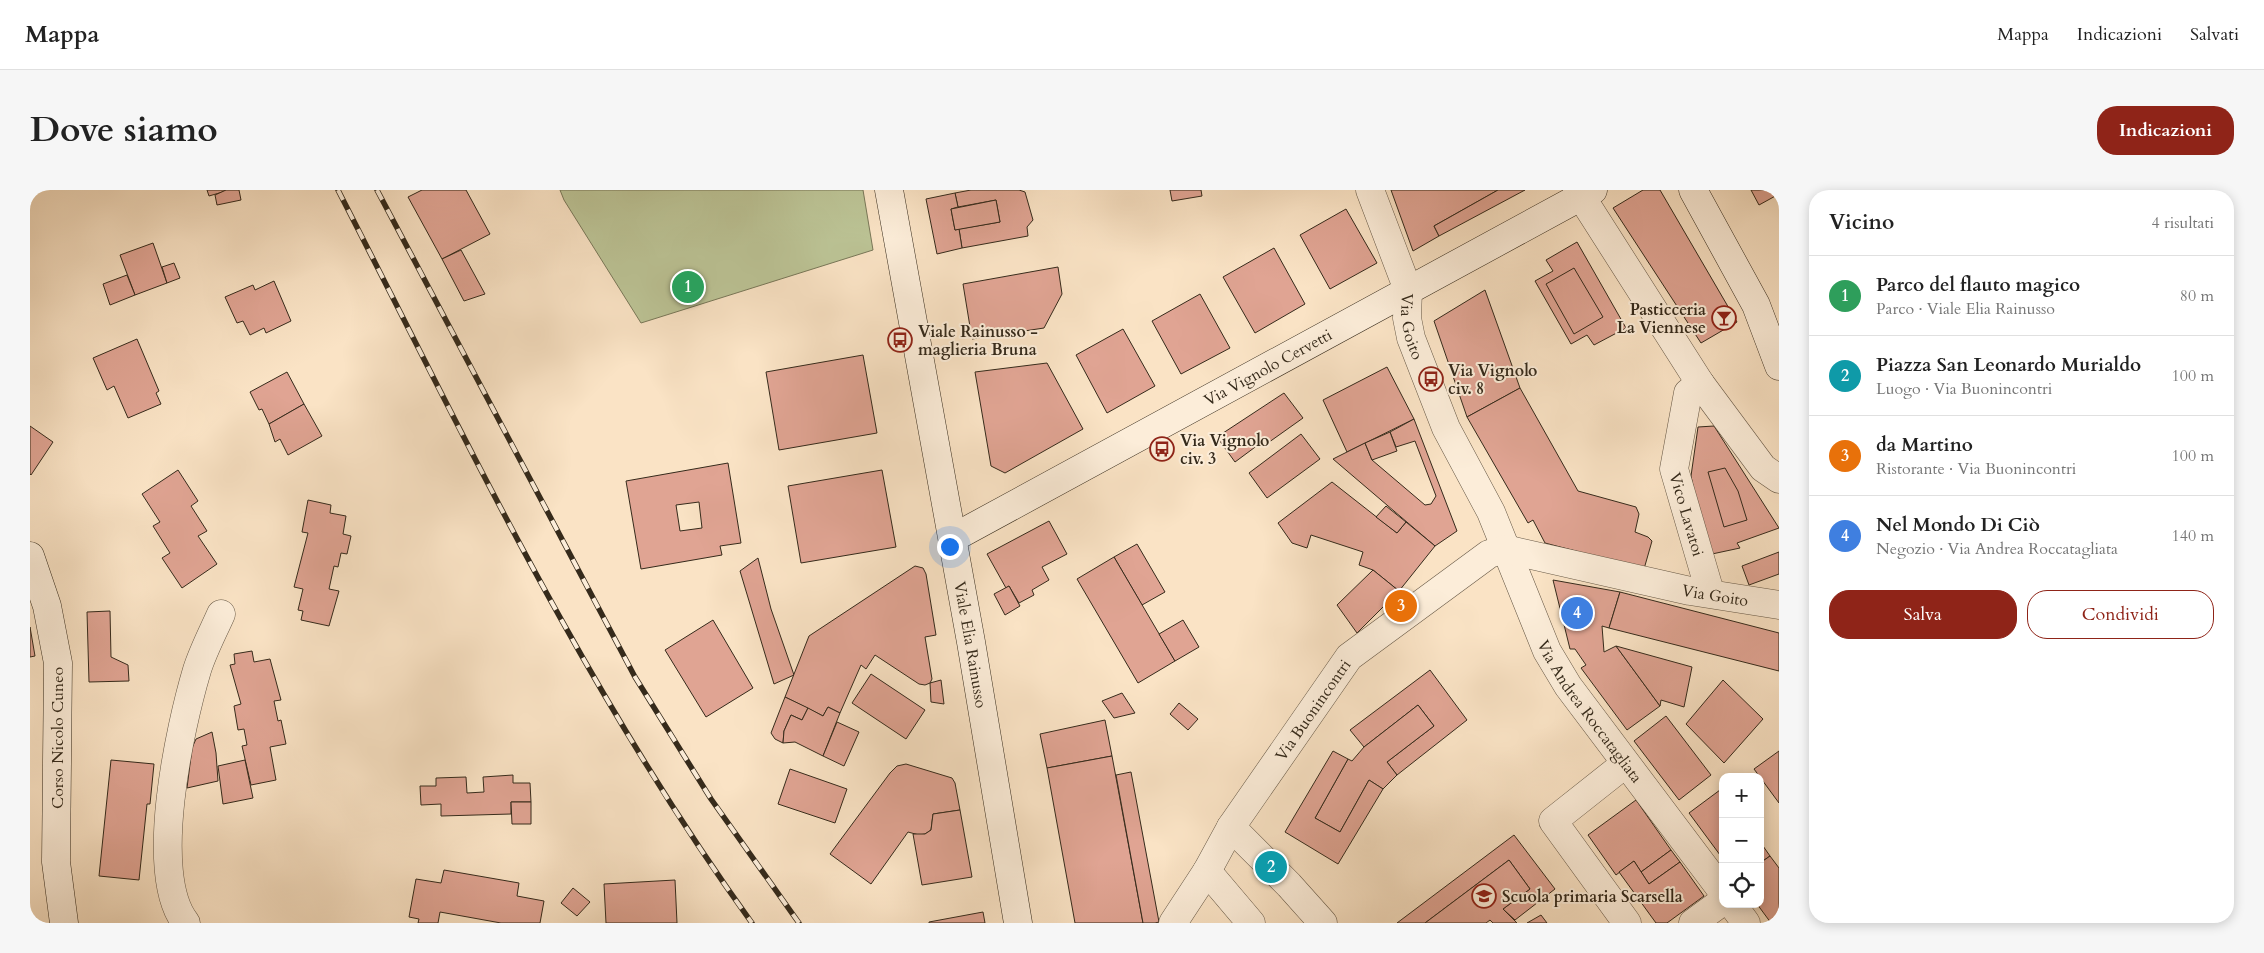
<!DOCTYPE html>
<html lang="it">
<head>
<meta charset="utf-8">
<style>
	body { margin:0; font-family:Cardo,serif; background:#f6f6f6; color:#222 }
	.controls { position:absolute; right:15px; bottom:15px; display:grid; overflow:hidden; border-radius:10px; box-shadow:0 2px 12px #0003 }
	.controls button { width:45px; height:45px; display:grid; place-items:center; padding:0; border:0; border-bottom:1px solid #e0e0e0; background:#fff; color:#222; font:25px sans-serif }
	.you { position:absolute; left:919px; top:356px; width:18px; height:18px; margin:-12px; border:4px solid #fff; border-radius:50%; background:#1a73e8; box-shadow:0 0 0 8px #1a73e833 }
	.badge { display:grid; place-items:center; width:32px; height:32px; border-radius:50%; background:#8f2418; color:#fff; font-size:16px; font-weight:700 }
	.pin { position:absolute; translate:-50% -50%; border:2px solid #fff; box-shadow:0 1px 5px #0006 }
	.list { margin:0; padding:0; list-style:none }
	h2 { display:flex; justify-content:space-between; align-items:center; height:65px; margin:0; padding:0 20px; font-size:21px }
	h2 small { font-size:16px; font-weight:400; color:#767676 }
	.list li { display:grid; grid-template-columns:32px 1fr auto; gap:15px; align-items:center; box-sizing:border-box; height:80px; padding:0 20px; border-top:1px solid #e0e0e0 }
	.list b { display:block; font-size:19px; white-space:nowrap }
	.list p { margin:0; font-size:16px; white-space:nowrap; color:#767676 }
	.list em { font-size:16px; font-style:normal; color:#767676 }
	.actions { display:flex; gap:10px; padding:15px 20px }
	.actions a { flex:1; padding:11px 0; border:1px solid #8f2418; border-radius:20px; text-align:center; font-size:18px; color:#8f2418 }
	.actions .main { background:#8f2418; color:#fff }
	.icon { flex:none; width:28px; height:28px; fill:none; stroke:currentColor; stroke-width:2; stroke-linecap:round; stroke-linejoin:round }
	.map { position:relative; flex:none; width:1749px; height:733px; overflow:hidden; border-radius:20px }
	header { display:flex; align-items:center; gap:30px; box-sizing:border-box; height:70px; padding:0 25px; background:#fff; border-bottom:1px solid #e0e0e0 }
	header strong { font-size:24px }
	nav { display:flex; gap:28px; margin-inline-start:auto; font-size:18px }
	.intro { display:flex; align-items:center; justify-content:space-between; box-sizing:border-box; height:120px; padding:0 30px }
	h1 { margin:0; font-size:35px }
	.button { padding:12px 22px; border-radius:20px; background:#8f2418; color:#fff; font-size:18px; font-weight:700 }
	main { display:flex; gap:30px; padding:0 30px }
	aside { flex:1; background:#fff; border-radius:20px; box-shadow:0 2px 12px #0003 }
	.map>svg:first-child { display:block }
</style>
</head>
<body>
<header>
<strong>Mappa</strong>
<nav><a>Mappa</a><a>Indicazioni</a><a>Salvati</a></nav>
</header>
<div class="intro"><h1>Dove siamo</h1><a class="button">Indicazioni</a></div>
<main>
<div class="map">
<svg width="1749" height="733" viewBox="0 0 1749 733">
	<rect width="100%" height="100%" fill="#fae3c5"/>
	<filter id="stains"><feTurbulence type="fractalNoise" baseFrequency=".004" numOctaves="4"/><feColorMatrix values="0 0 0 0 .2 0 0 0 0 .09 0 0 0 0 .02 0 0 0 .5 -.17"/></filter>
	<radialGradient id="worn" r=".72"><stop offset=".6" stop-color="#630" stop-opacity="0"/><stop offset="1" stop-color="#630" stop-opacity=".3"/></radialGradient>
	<path fill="#bcc496" stroke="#787758" d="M 530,0 L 833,0 L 843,60 L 611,133 L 534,10 Z"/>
	<g fill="#e0a493" stroke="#352a1b" fill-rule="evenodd">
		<path d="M 177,0 L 196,0 L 196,1 L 179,6 Z"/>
		<path d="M 196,0 L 209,0 L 211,10 L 187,15 L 185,5 Z"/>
		<path d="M 392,0 L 436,0 L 460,44 L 412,69 L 378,7 Z"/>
		<path d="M 941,0 L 989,0 L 995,2 L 1003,30 L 997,37 L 998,46 L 932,58 L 929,39 L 970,32 L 966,10 L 928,17 L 925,3 Z"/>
		<path d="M 1140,0 L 1171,0 L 1172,6 L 1142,11 Z"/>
		<path d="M 1361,0 L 1468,0 L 1404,36 L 1409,46 L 1383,61 Z"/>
		<path d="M 1468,0 L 1495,0 L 1409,46 L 1404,36 Z"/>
		<path d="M 1613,0 L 1630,0 L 1707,132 L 1671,153 L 1583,18 Z"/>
		<path d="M 1721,0 L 1749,0 L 1749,4 L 1729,15 Z"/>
		<path d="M 925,3 L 928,17 L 921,19 L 925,40 L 929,39 L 932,58 L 907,64 L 896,9 Z"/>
		<path d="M 966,10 L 970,32 L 925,40 L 921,19 Z"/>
		<path d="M 1316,19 L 1347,73 L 1300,99 L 1270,45 Z"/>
		<path d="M 1547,52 L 1596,138 L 1564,155 L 1557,145 L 1541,154 L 1505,91 L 1523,81 L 1516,70 Z"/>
		<path d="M 123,53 L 137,93 L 105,105 L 90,65 Z"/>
		<path d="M 1244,58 L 1275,114 L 1225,143 L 1193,87 Z"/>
		<path d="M 431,60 L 455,104 L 434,111 L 412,69 Z"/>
		<path d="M 144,73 L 150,88 L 137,93 L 132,77 Z"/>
		<path d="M 1028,77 L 1032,104 L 1014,138 L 942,149 L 933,94 Z"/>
		<path d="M 1544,78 L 1573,127 L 1544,144 L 1516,94 Z"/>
		<path d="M 97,85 L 105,105 L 80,115 L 73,94 Z"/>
		<path d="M 244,91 L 261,131 L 236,143 L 234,138 L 220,145 L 213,131 L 207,133 L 195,107 L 223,95 L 225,100 Z"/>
		<path d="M 1455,100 L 1490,198 L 1437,227 L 1404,131 Z"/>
		<path d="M 1170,104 L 1200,158 L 1151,184 L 1122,131 Z"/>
		<path d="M 1093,139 L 1125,196 L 1077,223 L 1046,165 Z"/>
		<path d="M 107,149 L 129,201 L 126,203 L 131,214 L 98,228 L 84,196 L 77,200 L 63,168 Z"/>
		<path d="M 833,165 L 847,243 L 749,260 L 736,182 Z"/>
		<path d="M 1017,173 L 1053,239 L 975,283 L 961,276 L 945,182 Z"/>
		<path d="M 1357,177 L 1384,229 L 1317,262 L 1293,210 Z"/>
		<path d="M 257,182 L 274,214 L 239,234 L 232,219 L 229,220 L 220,202 Z"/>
		<path d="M 1490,198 L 1548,301 L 1606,317 L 1609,324 L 1605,342 L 1618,347 L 1622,351 L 1614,379 L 1515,353 L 1503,330 L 1498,333 L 1437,227 Z"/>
		<path d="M 1254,203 L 1273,228 L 1235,255 L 1232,252 L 1205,272 L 1187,247 Z"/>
		<path d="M 274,214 L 292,246 L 258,265 L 250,249 L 245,252 L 239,234 Z"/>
		<path d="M 1384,229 L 1427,341 L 1405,356 L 1303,269 L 1335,253 L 1342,270 L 1395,315 L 1401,314 L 1406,306 L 1385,251 L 1366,257 L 1360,242 Z"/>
		<path d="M 0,236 L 23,252 L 1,285 L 0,284 Z"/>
		<path d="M 1684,236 L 1749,338 L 1707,353 L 1710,358 L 1682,364 L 1667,316 L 1661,286 L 1668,237 Z"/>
		<path d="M 1360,242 L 1367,261 L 1342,270 L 1335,253 Z"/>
		<path d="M 1271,244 L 1290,269 L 1237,308 L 1219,283 Z"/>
		<path d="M 698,273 L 711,353 L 690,356 L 692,365 L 611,379 L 596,291 ZM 669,312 L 672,338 L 650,341 L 646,315 Z"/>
		<path d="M 1695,278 L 1708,301 L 1717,330 L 1694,337 L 1678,282 Z"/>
		<path d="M 148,280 L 168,311 L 161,316 L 177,341 L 168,346 L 187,374 L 152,398 L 132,368 L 140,363 L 123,336 L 130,332 L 112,304 Z"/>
		<path d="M 852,280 L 866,357 L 771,373 L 758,296 Z"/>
		<path d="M 1302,292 L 1367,343 L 1376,332 L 1405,356 L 1369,401 L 1343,380 L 1329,375 L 1333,362 L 1281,345 L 1277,358 L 1262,353 L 1248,333 Z"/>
		<path d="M 278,310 L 301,315 L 300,323 L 316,326 L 313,344 L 321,346 L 317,364 L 311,363 L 308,377 L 304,376 L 299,399 L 309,401 L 299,436 L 271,430 L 273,421 L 268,420 L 273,399 L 264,397 L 278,343 L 272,342 Z"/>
		<path d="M 1356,316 L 1376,332 L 1367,343 L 1346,327 Z"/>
		<path d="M 1019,331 L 1037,364 L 1012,377 L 1019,390 L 1002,400 L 1004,405 L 989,413 L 979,396 L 976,398 L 957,364 Z"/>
		<path d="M 1107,354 L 1135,402 L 1112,415 L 1084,367 Z"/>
		<path d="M 1749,362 L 1749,384 L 1719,395 L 1712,376 Z"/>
		<path d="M 1084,367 L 1145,471 L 1108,493 L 1047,389 Z"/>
		<path d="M 728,368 L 741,419 L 764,485 L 744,494 L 710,381 Z"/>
		<path d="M 885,376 L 893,378 L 896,384 L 906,445 L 895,447 L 902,489 L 900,493 L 895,495 L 889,494 L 845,465 L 836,479 L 831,475 L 810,523 L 798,517 L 793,526 L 755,507 L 779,446 Z"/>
		<path d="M 1343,380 L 1369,401 L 1327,443 L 1307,415 Z"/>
		<path d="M 1523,390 L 1590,402 L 1579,438 L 1572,436 L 1574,462 L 1586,456 L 1630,516 L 1597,540 L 1551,478 L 1556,475 L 1545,459 L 1540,459 Z"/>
		<path d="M 979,396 L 990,416 L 975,425 L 964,404 Z"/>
		<path d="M 1590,402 L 1749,443 L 1749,481 L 1579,438 Z"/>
		<path d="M 80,421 L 81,467 L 98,475 L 99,491 L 59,492 L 57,422 Z"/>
		<path d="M 683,430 L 723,498 L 676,527 L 635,460 Z"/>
		<path d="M 1153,430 L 1169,457 L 1145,471 L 1129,444 Z"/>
		<path d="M 0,437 L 5,466 L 0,467 Z"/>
		<path d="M 1586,456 L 1662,477 L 1654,517 L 1631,510 L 1630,516 Z"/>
		<path d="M 222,461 L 224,472 L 240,469 L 251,510 L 244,511 L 248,531 L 251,530 L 256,554 L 240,557 L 246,590 L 221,595 L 212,556 L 217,555 L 214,539 L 208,540 L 204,516 L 211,514 L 200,475 L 205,474 L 204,464 Z"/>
		<path d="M 1400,480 L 1437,530 L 1367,585 L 1357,572 L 1404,536 L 1388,515 L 1334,557 L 1320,540 Z"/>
		<path d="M 841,484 L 895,520 L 876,549 L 822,513 Z"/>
		<path d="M 911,490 L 914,514 L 901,512 L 900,493 Z"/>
		<path d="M 1693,490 L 1733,529 L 1694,573 L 1656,534 Z"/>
		<path d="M 1092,503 L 1105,523 L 1084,528 L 1072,511 Z"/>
		<path d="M 755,507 L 778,518 L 772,530 L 761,525 L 754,541 L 753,553 L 745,549 L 741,543 Z"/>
		<path d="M 1149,513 L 1168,529 L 1158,540 L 1140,524 Z"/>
		<path d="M 1388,515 L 1404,536 L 1357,572 L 1367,585 L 1353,599 L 1339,590 L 1310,642 L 1285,628 L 1318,569 L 1322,571 L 1334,557 Z"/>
		<path d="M 798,517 L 810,523 L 793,566 L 765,552 L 753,553 L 754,541 L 761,525 L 772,530 L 778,518 L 793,526 Z"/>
		<path d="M 1636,526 L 1681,585 L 1649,610 L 1604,551 Z"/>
		<path d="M 1075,530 L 1082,566 L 1017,578 L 1010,544 Z"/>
		<path d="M 807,532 L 829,542 L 814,576 L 793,566 Z"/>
		<path d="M 182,542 L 186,563 L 188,591 L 157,598 L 162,558 L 166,549 Z"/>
		<path d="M 1303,561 L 1318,569 L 1285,628 L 1310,642 L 1339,590 L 1353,599 L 1308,674 L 1255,642 Z"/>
		<path d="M 1749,561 L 1749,613 L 1724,579 Z"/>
		<path d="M 1082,566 L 1113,733 L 1045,733 L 1017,578 Z"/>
		<path d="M 81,570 L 124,574 L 120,614 L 117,614 L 109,690 L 69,686 Z"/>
		<path d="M 215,570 L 223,608 L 193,614 L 188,576 Z"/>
		<path d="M 876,574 L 922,588 L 925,593 L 930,620 L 903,624 L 901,640 L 895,644 L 889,645 L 878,642 L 841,694 L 800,664 L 860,583 L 867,576 Z"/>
		<path d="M 760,579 L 817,599 L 805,633 L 748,614 Z"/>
		<path d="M 1101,582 L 1129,732 L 1125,733 L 1113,733 L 1086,585 Z"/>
		<path d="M 483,585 L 483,593 L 500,593 L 501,612 L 481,612 L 481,624 L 411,626 L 411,614 L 391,615 L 390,596 L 406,596 L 406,588 L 436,587 L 437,603 L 454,602 L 453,587 Z"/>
		<path d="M 1690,600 L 1693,603 L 1693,669 L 1659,623 Z"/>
		<path d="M 1606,610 L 1641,660 L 1611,682 L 1604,671 L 1586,685 L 1558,645 Z"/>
		<path d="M 481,612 L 501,612 L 501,634 L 482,634 Z"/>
		<path d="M 930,620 L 942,687 L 892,695 L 883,644 L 895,644 L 901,640 L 903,624 Z"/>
		<path d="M 1484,645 L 1525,699 L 1485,730 L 1473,719 L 1500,699 L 1479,670 L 1395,733 L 1367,733 Z"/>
		<path d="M 1733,656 L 1740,666 L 1730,673 L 1730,658 Z"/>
		<path d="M 1641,660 L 1650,672 L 1619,694 L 1611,682 Z"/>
		<path d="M 1740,666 L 1749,678 L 1749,733 L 1741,733 L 1727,714 L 1730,714 L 1730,673 Z"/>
		<path d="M 1479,670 L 1500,699 L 1473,719 L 1487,733 L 1463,733 L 1460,730 L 1456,733 L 1395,733 Z"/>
		<path d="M 1604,671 L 1619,694 L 1650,672 L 1674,706 L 1637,733 L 1626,733 L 1589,682 Z"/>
		<path d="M 414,680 L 489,693 L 487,706 L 514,711 L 510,733 L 471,733 L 410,722 L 408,733 L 388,733 L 389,729 L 379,727 L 386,689 L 411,693 Z"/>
		<path d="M 645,690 L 647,733 L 576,733 L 574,694 Z"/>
		<path d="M 543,698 L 560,712 L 547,726 L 531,713 Z"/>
		<path d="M 953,722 L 955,733 L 899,733 L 899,732 Z"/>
		<path d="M 1511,725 L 1517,733 L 1497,733 Z"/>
	</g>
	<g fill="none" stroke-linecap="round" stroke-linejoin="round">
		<g stroke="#665846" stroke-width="29">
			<g id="street">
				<path id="s1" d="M 1340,0 L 1378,100 L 1377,128 L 1381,148 L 1416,238 L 1461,322 L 1517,461 L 1538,496 L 1693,702"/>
				<path d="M 1547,0 L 1670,193 L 1733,278 L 1749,289"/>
				<path id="s2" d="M 1670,193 L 1658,203 L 1644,279 L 1680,402"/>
				<path d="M 1595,574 L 1523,631 L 1597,733"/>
				<path d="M 1201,637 L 1259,695 L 1293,733"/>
				<path d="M 1177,681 L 1221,733"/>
				<path d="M 1702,714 L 1716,733"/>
				<path d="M 156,733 C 117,685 150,537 167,480 C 173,461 183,442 191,424"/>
				<path id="s3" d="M 1143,733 L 1177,681 L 1201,637 L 1319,467 L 1459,364 L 1475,359 L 1660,401 L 1749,415"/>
				<path d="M 1663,733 L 1693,711"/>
			</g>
		</g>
		<g stroke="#352a1b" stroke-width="29">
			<g id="secondary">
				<path id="s4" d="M 859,0 L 941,452 L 988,733"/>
				<path d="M 1663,0 L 1726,115 L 1749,176"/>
				<path id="s5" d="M 923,348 L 1563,0"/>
				<path d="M 0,366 L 17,416 L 28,473 L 26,672 L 34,733"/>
			</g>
		</g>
		<use href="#street" stroke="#fcedd9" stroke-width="28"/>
		<use href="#secondary" stroke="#fcedd9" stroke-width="28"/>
		<g stroke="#352a1b" stroke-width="5.5">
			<g id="rail">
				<path d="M 308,0 C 436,250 557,505 722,733"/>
				<path d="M 347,0 L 605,487 L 681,609 L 769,733"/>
			</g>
		</g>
		<use href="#rail" stroke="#fcedd9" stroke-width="4" stroke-dasharray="11" stroke-linecap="butt"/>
	</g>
	<defs>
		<g id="bar-ring" transform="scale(1.25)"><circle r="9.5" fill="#fcedd9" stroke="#8f2418" stroke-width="1.5"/><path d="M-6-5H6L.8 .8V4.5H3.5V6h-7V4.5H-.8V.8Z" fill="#8f2418"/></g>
		<g id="bus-ring" transform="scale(1.25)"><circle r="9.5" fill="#fcedd9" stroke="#8f2418" stroke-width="1.5"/><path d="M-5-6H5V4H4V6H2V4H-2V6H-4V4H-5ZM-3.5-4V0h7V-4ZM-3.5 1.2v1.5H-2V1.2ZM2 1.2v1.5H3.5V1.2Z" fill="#8f2418"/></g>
		<g id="school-ring" transform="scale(1.25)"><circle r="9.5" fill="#fcedd9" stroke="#8f2418" stroke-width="1.5"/><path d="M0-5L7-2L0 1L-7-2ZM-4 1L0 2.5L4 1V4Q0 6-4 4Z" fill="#8f2418"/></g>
	</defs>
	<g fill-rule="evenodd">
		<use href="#bar-ring" x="1694" y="128"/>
		<use href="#bus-ring" x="870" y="150"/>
		<use href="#bus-ring" x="1401" y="189"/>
		<use href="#bus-ring" x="1132" y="259"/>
		<use href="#school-ring" x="1454" y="706"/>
	</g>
	<g text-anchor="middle" stroke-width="4" stroke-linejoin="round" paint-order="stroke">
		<g font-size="16" font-weight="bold" fill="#352a1b" stroke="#fcedd9" text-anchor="start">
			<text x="1676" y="125" text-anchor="end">Pasticceria<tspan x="1676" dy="18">La Viennese</tspan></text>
			<text x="888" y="147">Viale Rainusso -<tspan x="888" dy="18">maglieria Bruna</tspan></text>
			<text x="1418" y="186">Via Vignolo<tspan x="1418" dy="18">civ. 8</tspan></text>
			<text x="1150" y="256">Via Vignolo<tspan x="1150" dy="18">civ. 3</tspan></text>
			<text x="1472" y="712">Scuola primaria Scarsella</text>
		</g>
		<g font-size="16" fill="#352a1b" stroke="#fcedd9">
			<text dy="6" stroke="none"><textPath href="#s1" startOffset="144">Via Goito</textPath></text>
			<text dy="6" stroke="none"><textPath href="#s5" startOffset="358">Via Vignolo Cervetti</textPath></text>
			<text dy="6" stroke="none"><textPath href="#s2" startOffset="140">Vico Lavatoi</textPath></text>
			<text dy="6" stroke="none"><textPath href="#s3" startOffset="725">Via Goito</textPath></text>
			<text dy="6" stroke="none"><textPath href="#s4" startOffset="462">Viale Elia Rainusso</textPath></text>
			<text dy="6" stroke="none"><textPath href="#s3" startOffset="255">Via Buonincontri</textPath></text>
			<text dy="6" stroke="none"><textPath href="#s1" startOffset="571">Via Andrea Roccatagliata</textPath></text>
			<text transform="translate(27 548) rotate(-90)" y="6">Corso Nicolo Cuneo</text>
		</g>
	</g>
	<rect width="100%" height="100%" filter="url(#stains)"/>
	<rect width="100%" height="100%" fill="url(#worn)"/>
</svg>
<div class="controls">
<button>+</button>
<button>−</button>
<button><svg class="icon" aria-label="locate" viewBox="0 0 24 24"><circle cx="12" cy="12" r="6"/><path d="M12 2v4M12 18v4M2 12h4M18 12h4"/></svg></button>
</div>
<div class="you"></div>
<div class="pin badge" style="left:658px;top:97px;background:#2e9e5b">1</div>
<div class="pin badge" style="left:1241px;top:677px;background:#0f9aa8">2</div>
<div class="pin badge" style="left:1371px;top:416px;background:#e8710a">3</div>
<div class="pin badge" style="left:1547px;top:423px;background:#3f7fe0">4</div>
</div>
<aside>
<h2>Vicino<small>4 risultati</small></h2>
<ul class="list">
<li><span class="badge" style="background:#2e9e5b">1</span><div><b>Parco del flauto magico</b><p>Parco · Viale Elia Rainusso</p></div><em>80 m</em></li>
<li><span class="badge" style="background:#0f9aa8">2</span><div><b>Piazza San Leonardo Murialdo</b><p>Luogo · Via Buonincontri</p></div><em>100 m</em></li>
<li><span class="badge" style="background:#e8710a">3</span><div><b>da Martino</b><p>Ristorante · Via Buonincontri</p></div><em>100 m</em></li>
<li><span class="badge" style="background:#3f7fe0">4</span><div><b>Nel Mondo Di Ciò</b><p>Negozio · Via Andrea Roccatagliata</p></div><em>140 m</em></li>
</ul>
<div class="actions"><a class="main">Salva</a><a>Condividi</a></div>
</aside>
</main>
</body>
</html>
